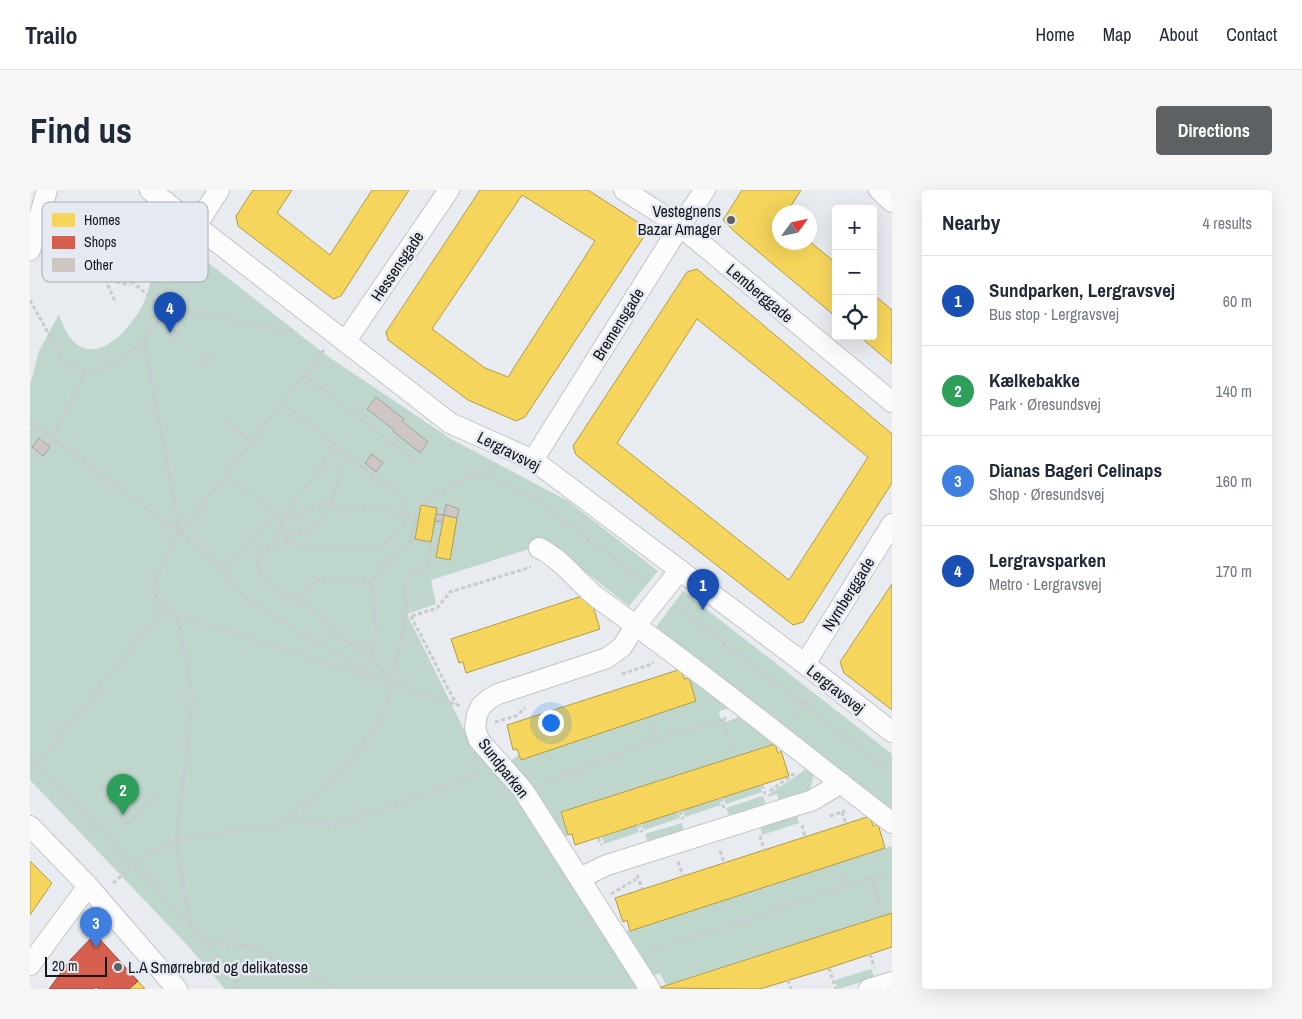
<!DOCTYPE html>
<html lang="en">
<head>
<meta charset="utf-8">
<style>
	body { margin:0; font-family:"Archivo Narrow",sans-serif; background:#f6f6f7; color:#1f2937 }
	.controls { position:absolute; right:15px; top:15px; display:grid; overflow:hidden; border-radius:5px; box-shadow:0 5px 20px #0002 }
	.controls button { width:45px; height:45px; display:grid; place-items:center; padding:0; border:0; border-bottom:1px solid #e0e1e3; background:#fff; color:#1f2937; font:25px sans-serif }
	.compass { position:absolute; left:742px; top:15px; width:45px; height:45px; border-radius:50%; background:#fff; box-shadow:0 5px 20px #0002; rotate:57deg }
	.scale { position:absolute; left:15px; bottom:12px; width:62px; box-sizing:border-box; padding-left:5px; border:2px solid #141619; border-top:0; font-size:14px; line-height:18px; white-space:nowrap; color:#141619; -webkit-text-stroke:4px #e5eaf2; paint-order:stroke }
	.you { position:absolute; left:520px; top:532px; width:18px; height:18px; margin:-12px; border:4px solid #fff; border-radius:50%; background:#1a73e8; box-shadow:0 0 0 8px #1a73e833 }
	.badge { display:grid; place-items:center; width:32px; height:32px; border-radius:50%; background:#5e6164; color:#fff; font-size:16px; font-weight:700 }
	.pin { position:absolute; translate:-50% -41px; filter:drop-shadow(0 1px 2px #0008) }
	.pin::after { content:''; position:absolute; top:26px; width:18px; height:15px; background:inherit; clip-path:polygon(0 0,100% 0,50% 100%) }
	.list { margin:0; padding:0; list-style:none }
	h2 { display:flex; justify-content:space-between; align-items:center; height:65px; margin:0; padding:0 20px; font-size:21px }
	h2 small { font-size:16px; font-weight:400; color:#747a83 }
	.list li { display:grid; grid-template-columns:32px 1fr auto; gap:15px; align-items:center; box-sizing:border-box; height:90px; padding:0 20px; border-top:1px solid #e0e1e3 }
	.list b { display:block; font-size:19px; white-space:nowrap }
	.list p { margin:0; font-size:16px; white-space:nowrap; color:#747a83 }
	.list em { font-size:16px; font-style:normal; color:#747a83 }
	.icon { flex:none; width:28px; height:28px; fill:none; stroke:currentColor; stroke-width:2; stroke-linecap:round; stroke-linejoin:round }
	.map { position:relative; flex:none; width:862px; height:799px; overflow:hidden; border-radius:5px }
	header { display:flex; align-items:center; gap:30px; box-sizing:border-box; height:70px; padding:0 25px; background:#fff; border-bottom:1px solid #e0e1e3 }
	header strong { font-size:24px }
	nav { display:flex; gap:28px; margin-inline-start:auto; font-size:18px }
	.intro { display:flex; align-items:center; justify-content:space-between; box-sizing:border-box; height:120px; padding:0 30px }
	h1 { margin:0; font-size:35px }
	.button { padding:12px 22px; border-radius:5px; background:#5e6164; color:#fff; font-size:18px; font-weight:700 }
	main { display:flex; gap:30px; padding:0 30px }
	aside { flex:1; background:#fff; border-radius:5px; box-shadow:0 5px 20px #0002 }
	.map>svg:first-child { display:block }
</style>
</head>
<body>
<header>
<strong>Trailo</strong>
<nav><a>Home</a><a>Map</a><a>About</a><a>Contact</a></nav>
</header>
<div class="intro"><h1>Find us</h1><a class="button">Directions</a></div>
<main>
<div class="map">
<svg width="862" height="799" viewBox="0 0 862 799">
	<rect width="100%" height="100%" fill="#e8ebef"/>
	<g fill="#bfd6cd">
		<path d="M 115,26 L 138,41 L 296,165 L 421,249 L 538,311 L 628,381 L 599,416 L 518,353 L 401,390 L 406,414 L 377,424 L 438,548 L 496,618 L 611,799 L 195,799 L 159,757 L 0,590 L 0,195 L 9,161 L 29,124 C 46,180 84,161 108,123 C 124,100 129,51 115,26 Z"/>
		<path d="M 653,401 L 862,564 L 862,621 L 626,437 Z"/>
		<path d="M 659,488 L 700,518 L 689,521 L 690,527 L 696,532 L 711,526 L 745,554 L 531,622 L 538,645 L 535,647 L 480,571 L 489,565 L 491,570 Z"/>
		<path d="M 776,579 L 780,583 L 784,584 L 780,600 L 749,610 L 747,604 L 738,607 L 738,605 Z"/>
		<path d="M 730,595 L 732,602 L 696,614 L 693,607 Z"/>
		<path d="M 733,606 L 736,616 L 700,627 L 696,618 Z"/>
		<path d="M 689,608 L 691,615 L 655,627 L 653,620 Z"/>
		<path d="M 648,622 L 650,628 L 614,640 L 611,633 Z"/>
		<path d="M 766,624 L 769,633 L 732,645 L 730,635 Z"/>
		<path d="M 652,633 L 654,641 L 618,653 L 615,644 Z"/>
		<path d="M 607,635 L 609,642 L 574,654 L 572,647 Z"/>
		<path d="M 862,656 L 862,723 L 636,795 L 630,783 L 622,786 L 594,742 Z"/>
		<path d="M 841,779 L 845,788 L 808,799 L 805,790 Z"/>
	</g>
	<g fill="#f6d55c" stroke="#b29c48" fill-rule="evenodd">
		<path d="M 223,0 L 262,0 L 247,23 L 300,65 L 342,0 L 379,0 L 311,106 L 303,109 L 208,36 L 206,26 Z"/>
		<path d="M 450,0 L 558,0 L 612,35 L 615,45 L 495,227 L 486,231 L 438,210 L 358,150 L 356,142 ZM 492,5 L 565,51 L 478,187 L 455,178 L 402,139 Z"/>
		<path d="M 712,0 L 771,0 L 757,22 L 749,22 L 749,52 L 779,52 L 779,51 L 806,73 L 806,127 L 706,43 L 693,30 Z"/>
		<path d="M 667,79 L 862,244 L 862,293 L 773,432 L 763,435 L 546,265 L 543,256 L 657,82 ZM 667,129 L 838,267 L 759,390 L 587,253 Z"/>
		<path d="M 843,104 L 862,120 L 862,174 L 829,146 L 843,146 Z"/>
		<path d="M 391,315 L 407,318 L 401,352 L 385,349 Z"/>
		<path d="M 414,325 L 427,328 L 420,370 L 406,367 Z"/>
		<path d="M 862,394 L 862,520 L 814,483 L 810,472 Z"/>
		<path d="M 555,405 L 558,415 L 562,413 L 570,439 L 436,483 L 433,472 L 429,473 L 421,449 Z"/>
		<path d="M 651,479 L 654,489 L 659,488 L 666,511 L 491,570 L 487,559 L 483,560 L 477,535 Z"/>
		<path d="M 745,554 L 748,563 L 751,561 L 759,586 L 545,655 L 542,644 L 538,645 L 531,622 Z"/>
		<path d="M 840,626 L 843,636 L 848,634 L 855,658 L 600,741 L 597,730 L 593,732 L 585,708 Z"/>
		<path d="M 0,671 L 22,693 L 0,725 Z"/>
		<path d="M 862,723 L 862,757 L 799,778 L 730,799 L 628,798 Z"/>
		<path d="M 108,791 L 115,799 L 99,799 Z"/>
	</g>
	<path fill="#d6604d" stroke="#9c4a3d" d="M 65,744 L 108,791 L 99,799 L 68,799 L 66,797 L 64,799 L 19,799 L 41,769 Z"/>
	<g fill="#cdc6c3" stroke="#a2a2a3">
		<path d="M 346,207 L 374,229 L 372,231 L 398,252 L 390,263 L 363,241 L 364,240 L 337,219 Z"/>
		<path d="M 9,248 L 20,257 L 13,266 L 2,257 Z"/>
		<path d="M 342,264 L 353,273 L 346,282 L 335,273 Z"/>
		<path d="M 416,314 L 429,319 L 427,328 L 414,325 Z"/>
		<path d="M 406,324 L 414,325 L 413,332 L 405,331 Z"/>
	</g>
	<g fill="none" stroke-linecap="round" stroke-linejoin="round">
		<g stroke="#c2c4c7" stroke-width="22">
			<g id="minor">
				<path d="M 120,0 L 420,233 L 503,270 L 775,474 L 862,542"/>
				<path d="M 594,0 L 650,36 L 862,212"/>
				<path d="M 849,0 L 862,12"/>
				<path d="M 166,36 L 189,0"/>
				<path d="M 0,60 L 17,0"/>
				<path d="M 315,152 L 419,0"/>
				<path d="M 503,270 L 650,36 L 675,0"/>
				<path d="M 509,358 C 533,370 548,393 569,409 C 669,480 765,558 862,633"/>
				<path d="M 775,474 L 862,334"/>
				<path d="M 0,636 L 58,696 L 147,799"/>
				<path d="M 550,688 L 577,675 L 783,610 L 811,593"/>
				<path d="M 0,775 L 58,696"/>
				<path d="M 620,799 L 493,600 L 449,550 L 445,538 L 447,525 L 451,516 L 459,509 L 468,504 L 577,468 L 592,457 L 606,435 L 650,380"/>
				<path d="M 839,799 L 862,792"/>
			</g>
		</g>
		<g stroke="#c9cacc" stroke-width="3" stroke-dasharray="4 2.5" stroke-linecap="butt">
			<path d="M 23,48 L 75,89 L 100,95"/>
			<path d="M 48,67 L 55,58 L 61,57 L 67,58 L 89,81 L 136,120"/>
			<path d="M 75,89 L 86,113"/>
			<path d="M 0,110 L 33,170 L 55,182 L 79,178 L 114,151 L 138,118 L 135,37"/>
			<path d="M 138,118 L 261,141 L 264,137"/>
			<path d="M 145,139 L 150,143 L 142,152 L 138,149 Z"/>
			<path d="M 114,151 L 150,342"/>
			<path d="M 294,160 L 150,343 C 139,360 112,400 134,418 C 137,421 143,423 147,425 L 361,493 L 431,516"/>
			<path d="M 177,164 L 182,169 L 174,178 L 170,174 Z"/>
			<path d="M 274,185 L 386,272"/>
			<path d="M 252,213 L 305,254 L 310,262"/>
			<path d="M 0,231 L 162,352 L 190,377 L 208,402 L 276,446 L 312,465 L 340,485"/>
			<path d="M 195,231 L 221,252"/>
			<path d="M 0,243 L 3,234"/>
			<path d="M 11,250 L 16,243"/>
			<path d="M 18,255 L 55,182"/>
			<path d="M 196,285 L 239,319 L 252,331 L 294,311 L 312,322 L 315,319 L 322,316 L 328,318 L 335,317 L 386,327"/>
			<path d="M 458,286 L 505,309 L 615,392"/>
			<circle cx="250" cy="349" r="6"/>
			<path d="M 250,343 L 253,326 L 300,264 C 306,261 310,262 316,264 L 363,301 L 373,310 L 376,319 L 374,334 L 352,357 L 281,357 L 256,351"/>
			<path d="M 256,346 L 278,340 L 287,334 L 305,305 L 309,282 L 318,266"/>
			<path d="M 245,353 L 228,364 L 227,376 L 235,393 L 277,414 L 300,439 L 310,449 L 321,454"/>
			<path d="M 190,377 C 213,366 230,345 245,324"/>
			<path d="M 340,392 L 347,441 L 342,468 L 361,492"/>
			<path d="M 267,416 L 273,403 L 289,389 L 340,392 L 355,372 L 381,350"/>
			<path d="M 646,416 L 862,584"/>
			<path d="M 381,426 L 426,514"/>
			<path d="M 382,426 L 407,418 L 420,402 L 501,377"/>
			<path d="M 332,451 L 336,452 L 338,458 L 337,461 L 331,463 L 321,454 Z"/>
			<path d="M 592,484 L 622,474 L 623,472"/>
			<path d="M 693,529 L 701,559"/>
			<path d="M 762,529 L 781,505"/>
			<path d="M 465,532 L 486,526 L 495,518"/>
			<path d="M 622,535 L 627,549 L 696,528"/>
			<path d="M 0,569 L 160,734 L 146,650 L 163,509 L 147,425"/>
			<path d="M 0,582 L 134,418"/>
			<path d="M 511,594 L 627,549"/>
			<path d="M 732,595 L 735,604"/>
			<path d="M 102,601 L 85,620 L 97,634 L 130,601"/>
			<path d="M 740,601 L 765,583"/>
			<path d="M 691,608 L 694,619"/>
			<path d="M 650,621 L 653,629"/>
			<path d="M 812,622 L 816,634"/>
			<path d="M 800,626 L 815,621"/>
			<path d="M 258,629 L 303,635 L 453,583"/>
			<path d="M 609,634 L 612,642"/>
			<path d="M 772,635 L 775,647"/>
			<path d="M 730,646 L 734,660"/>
			<path d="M 568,648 L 572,655"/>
			<path d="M 690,661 L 694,673"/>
			<path d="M 648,672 L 653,686"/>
			<path d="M 812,683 L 817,695 L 862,682"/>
			<path d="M 607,685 L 612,699"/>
			<path d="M 841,688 L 850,716"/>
			<path d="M 83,693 L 116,666 L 146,650 L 168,645 L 241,637 L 257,629 L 309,583 L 338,548 L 349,530 L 357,510 L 377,423 L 374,400 L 381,382 L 397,379 L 402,355 L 381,350 L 388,315 L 405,307 L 450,280 L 458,286 L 466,275"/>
			<path d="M 581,704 L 606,689"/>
			<path d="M 160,734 L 176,752 L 210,799"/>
			<path d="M 176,752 L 217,756 L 284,785 L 307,799"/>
			<path d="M 618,760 L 713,732 L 817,695"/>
			<path d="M 840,764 L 844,777"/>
			<path d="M 799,778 L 806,799"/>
			<path d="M 758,790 L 761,799"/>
		</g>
		<use href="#minor" stroke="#fcfcfd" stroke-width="20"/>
	</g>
	<g fill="#5e6164" stroke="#e5eaf2" stroke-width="2">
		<circle cx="701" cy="30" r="5"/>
		<circle cx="88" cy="777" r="5"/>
	</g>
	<g text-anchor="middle" stroke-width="5" stroke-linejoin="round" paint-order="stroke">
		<g font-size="16" fill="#141619" stroke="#e5eaf2" text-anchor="end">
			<text x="691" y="27">Vestegnens<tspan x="691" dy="18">Bazar Amager</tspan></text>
			<text x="98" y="783" text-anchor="start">L.A Smørrebrød og delikatesse</text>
		</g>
		<g font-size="16" fill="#141619" stroke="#e5eaf2">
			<text transform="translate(367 76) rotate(-56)" y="6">Hessensgade</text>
			<text transform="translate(730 103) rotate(40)" y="6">Lemberggade</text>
			<text transform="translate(588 134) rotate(-58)" y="6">Bremensgade</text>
			<text transform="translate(479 261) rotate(27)" y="6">Lergravsvej</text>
			<text transform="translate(818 404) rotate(-58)" y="6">Nyrnberggade</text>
			<text transform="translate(806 499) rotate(38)" y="6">Lergravsvej</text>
			<text transform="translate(474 578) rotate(52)" y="6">Sundparken</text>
		</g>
	</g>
	<rect x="12" y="12" width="166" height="80" rx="8" fill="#e5eaf2" stroke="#a6aab1" stroke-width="1"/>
	<rect x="22" y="23" width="23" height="14" fill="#f6d55c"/>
	<rect x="22" y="46" width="23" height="13" fill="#d6604d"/>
	<rect x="22" y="68" width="23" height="14" fill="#cdc6c3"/>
	<g font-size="14" fill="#141619">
		<text x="54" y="35">Homes</text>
		<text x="54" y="57">Shops</text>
		<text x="54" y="80">Other</text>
	</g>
</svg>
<div class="controls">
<button>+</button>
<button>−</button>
<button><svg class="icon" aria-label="locate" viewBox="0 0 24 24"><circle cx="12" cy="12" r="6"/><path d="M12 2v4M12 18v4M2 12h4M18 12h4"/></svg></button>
</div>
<svg class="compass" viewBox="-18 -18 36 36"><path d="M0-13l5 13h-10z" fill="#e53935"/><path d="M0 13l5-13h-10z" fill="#747a83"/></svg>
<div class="scale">20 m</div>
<div class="you"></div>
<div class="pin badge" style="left:673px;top:420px;background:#1a4fb4">1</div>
<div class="pin badge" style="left:93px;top:625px;background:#2e9e5b">2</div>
<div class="pin badge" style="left:66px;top:758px;background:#3f7fe0">3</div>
<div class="pin badge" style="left:140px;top:143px;background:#1a4fb4">4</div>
</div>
<aside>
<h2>Nearby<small>4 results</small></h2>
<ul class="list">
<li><span class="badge" style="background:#1a4fb4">1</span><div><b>Sundparken, Lergravsvej</b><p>Bus stop · Lergravsvej</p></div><em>60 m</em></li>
<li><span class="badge" style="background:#2e9e5b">2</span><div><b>Kælkebakke</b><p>Park · Øresundsvej</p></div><em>140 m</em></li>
<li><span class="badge" style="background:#3f7fe0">3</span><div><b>Dianas Bageri Celinaps</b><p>Shop · Øresundsvej</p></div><em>160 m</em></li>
<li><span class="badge" style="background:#1a4fb4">4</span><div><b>Lergravsparken</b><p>Metro · Lergravsvej</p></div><em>170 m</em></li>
</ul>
</aside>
</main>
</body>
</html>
